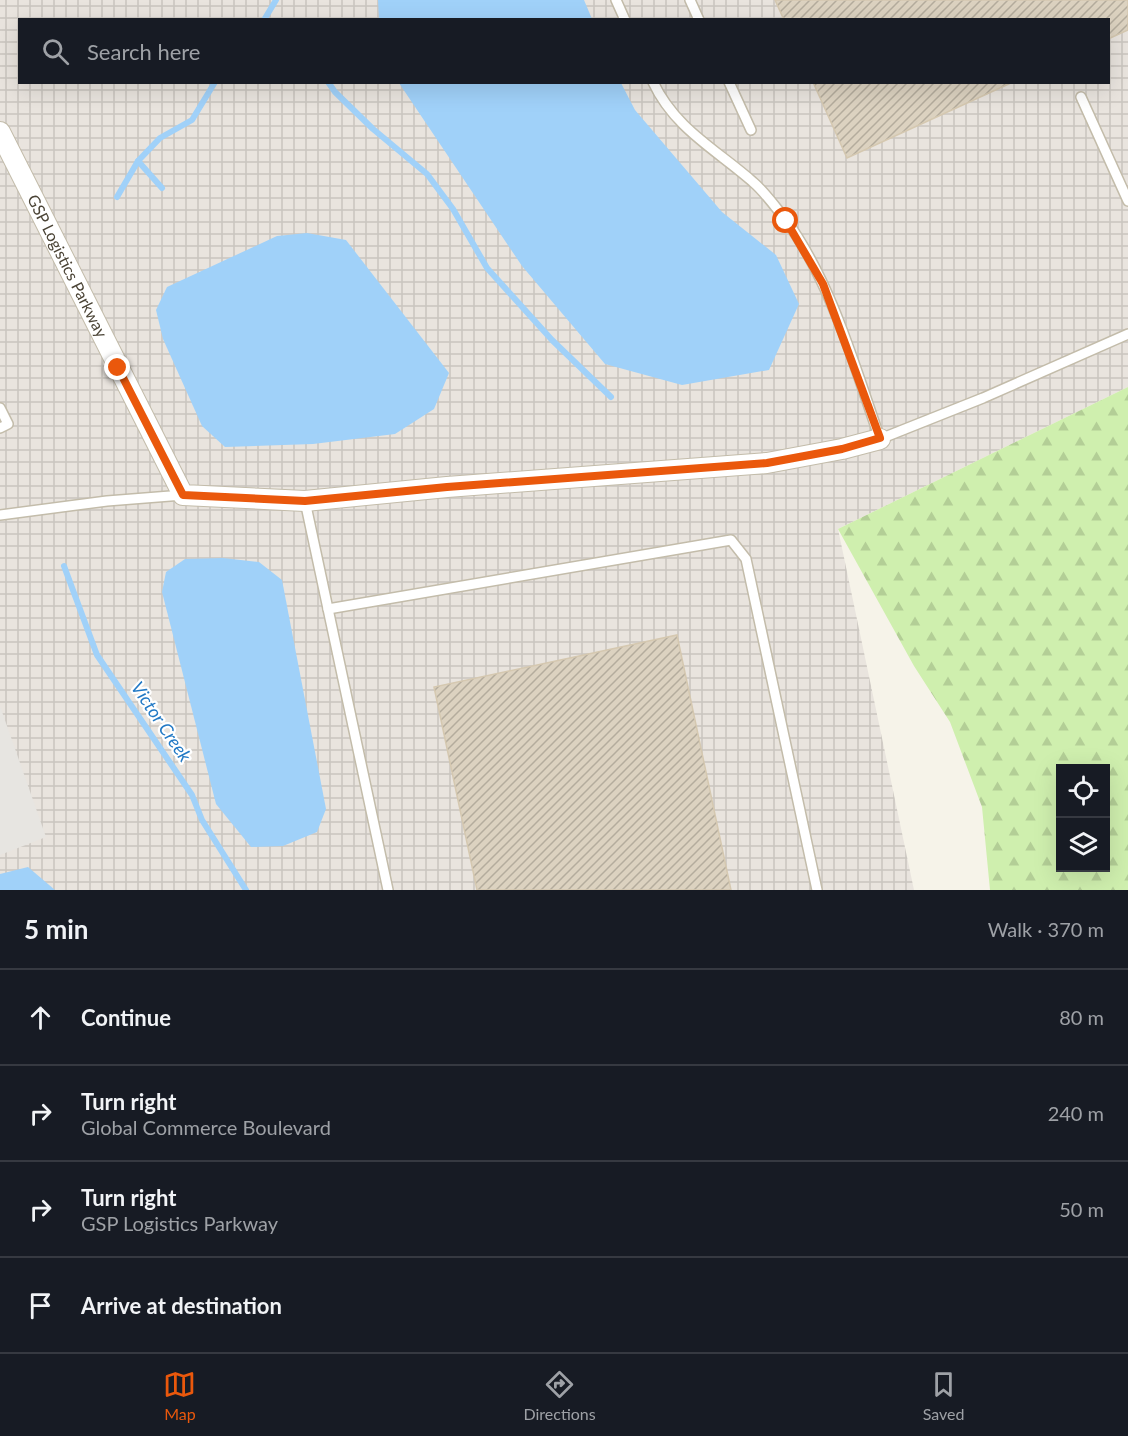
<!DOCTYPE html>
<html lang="en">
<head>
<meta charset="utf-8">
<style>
	body { margin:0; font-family:Lato,sans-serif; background:#242831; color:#f1f3f6 }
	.controls { position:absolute; right:18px; bottom:18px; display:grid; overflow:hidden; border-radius:0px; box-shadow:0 6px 24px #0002 }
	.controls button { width:54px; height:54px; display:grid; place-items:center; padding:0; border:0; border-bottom:2px solid #363941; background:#171b24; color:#f1f3f6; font:30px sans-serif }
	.stop { position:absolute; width:18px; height:18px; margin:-14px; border:4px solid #ea580c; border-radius:50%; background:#fff }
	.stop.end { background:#ea580c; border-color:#fff; box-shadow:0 2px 6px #0008 }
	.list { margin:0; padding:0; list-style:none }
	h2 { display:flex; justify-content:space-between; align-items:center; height:78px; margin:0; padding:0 24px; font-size:26px }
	h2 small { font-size:20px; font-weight:400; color:#9ea1a6 }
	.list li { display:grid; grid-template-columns:39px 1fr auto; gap:18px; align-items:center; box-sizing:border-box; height:96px; padding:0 24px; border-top:2px solid #363941 }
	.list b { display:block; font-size:22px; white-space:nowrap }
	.list p { margin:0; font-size:20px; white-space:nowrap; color:#9ea1a6 }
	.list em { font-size:20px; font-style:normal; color:#9ea1a6 }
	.icon { flex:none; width:33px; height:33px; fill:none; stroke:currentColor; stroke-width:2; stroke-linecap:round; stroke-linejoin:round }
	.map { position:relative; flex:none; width:1128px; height:890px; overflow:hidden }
	.search { position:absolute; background:#171b24; box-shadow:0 6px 24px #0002; left:18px; right:18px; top:18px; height:66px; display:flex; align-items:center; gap:15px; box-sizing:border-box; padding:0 21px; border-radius:0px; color:#9ea1a6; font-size:22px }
	.sheet { height:462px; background:#171b24 }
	nav { display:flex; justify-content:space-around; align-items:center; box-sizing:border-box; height:84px; border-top:2px solid #363941; background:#171b24; font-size:16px; color:#9ea1a6 }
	nav a { display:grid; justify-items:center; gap:3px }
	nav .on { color:#ea580c }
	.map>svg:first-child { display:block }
</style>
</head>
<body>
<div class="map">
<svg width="1128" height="890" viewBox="0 0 1128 890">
	<defs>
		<pattern id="industrial-grid" width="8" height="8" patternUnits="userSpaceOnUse" patternTransform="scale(1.5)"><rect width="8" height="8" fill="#e9e4de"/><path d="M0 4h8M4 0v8" fill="none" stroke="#c9c5bf"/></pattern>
		<pattern id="forest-firs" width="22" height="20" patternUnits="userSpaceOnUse" patternTransform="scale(1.5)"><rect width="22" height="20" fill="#cfefae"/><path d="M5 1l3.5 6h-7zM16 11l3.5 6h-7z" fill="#b3ce96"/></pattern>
		<pattern id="building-hatch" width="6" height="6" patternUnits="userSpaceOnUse" patternTransform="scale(1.5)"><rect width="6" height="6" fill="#dcd2c0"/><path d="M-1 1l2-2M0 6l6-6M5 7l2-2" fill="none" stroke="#b4ac9d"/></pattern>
	</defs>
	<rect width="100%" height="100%" fill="#f6f3e9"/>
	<path fill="url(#industrial-grid)" fill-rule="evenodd" d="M 0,0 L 1128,0 L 1128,387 L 838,529 L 914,890 L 0,890 ZM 20,20 L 1108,20 L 1108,82 L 20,82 Z"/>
	<path fill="url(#forest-firs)" fill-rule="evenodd" d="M 1128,387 L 1128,890 L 990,890 L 982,807 L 950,722 L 914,666 L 838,529 ZM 1060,768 L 1106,768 L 1106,868 L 1060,868 Z"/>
	<path fill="#e7e5e1" d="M 0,706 L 46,837 L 0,855 Z"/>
	<g fill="#a0d1f9">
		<path d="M 378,0 L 584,0 L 592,19 L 379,19 Z"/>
		<path d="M 399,83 L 621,83 L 635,110 L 722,212 L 776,255 L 799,304 L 769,370 L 682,385 L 605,364 L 522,266 Z"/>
		<path d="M 307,233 L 346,240 L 449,373 L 434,409 L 395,434 L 313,444 L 225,447 L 202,426 L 163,339 L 156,310 L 167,287 L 277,236 Z"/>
		<path d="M 223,558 L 259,562 L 282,580 L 326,809 L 317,832 L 283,846 L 251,847 L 216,804 L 162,592 L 166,572 L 185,559 Z"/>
		<path d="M 28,867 L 55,890 L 0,890 L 0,874 Z"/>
	</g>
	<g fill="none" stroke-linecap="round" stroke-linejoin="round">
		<g stroke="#a0d1f9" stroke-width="6">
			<path d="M 264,20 L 276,0"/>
			<path d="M 328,82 L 335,92 L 373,129 L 427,174 L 453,209 L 487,268 L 552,340 L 611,397"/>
			<path d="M 138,161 L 162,188"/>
			<path d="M 117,197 L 138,161 L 160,138 L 192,120 L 215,82"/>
			<path d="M 64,566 L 97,655 L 192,795 L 202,820 L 246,890"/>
		</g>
	</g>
	<g fill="url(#building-hatch)" stroke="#d5c8b0" stroke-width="1.5">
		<path d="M 775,0 L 1128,0 L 1128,30 L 1108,39 L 1108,20 L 784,20 Z"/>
		<path d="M 813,82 L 1013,82 L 847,158 Z"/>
		<path d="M 677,635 L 731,890 L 477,890 L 434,687 Z"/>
	</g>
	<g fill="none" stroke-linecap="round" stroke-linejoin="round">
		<g stroke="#c3bcaa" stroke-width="12">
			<g id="service">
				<path d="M 616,0 L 625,20"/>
				<path d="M 690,0 L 699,20"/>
				<path d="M 653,82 C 675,129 717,150 753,182 C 765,192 776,208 786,220 C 832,284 854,365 880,439 L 983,398 L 1128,334"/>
				<path d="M 729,82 L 751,130"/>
				<path d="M 1081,97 L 1128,201"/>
				<path d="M 0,408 L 8,424 L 0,428"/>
				<path d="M 305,501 L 388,890"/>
				<path d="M 0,515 L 107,501 L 183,495"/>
				<path d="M 328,609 L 731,540 L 746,559 L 817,890"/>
			</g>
		</g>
		<g stroke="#c3bcaa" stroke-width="22">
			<g id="minor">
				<path id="s1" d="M 0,132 L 183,495 L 305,501 L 447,487 L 767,463 L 842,449 L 880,439"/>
			</g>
		</g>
		<use href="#service" stroke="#fff" stroke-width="9"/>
		<use href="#minor" stroke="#fff" stroke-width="20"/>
	</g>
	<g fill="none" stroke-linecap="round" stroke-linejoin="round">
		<path stroke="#ea580c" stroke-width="8" d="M 118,368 L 183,495 L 305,501 L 447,487 L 767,463 L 842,449 L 880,438 L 823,284 L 786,221"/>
	</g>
	<g text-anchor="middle" stroke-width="4.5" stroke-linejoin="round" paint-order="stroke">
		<g font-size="16" fill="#4b4436" stroke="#fff">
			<text dy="6" stroke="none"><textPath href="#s1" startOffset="150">GSP Logistics Parkway</textPath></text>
		</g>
		<g font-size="18" font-style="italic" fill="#2279c5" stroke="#fff">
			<text transform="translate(161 722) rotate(56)" y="6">Victor Creek</text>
		</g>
	</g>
</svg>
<div class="controls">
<button><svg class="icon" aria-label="locate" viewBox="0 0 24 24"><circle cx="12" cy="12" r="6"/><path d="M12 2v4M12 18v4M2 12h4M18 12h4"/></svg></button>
<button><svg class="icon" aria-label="layers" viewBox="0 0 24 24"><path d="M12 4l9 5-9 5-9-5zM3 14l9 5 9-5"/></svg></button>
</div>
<div class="stop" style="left:786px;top:221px"></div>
<div class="stop end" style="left:118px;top:368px"></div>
<div class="search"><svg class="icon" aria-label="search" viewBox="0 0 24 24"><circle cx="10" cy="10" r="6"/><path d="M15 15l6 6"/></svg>Search here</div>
</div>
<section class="sheet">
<h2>5 min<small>Walk · 370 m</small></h2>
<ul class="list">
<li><svg class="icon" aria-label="ahead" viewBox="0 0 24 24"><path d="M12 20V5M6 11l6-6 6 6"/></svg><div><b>Continue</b></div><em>80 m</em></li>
<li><svg class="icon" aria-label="right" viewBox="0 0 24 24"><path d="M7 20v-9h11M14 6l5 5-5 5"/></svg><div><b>Turn right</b><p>Global Commerce Boulevard</p></div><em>240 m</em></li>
<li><svg class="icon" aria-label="right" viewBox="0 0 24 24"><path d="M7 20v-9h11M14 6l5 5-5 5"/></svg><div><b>Turn right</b><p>GSP Logistics Parkway</p></div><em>50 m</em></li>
<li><svg class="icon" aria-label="arrive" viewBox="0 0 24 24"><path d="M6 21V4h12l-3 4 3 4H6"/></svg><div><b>Arrive at destination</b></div></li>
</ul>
</section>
<nav>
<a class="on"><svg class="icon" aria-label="map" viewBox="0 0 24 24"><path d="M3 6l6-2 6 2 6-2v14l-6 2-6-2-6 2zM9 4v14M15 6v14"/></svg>Map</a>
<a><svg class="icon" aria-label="directions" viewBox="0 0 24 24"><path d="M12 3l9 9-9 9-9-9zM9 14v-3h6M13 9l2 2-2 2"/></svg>Directions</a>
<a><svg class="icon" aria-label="saved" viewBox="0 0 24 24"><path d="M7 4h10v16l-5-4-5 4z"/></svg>Saved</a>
</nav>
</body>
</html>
